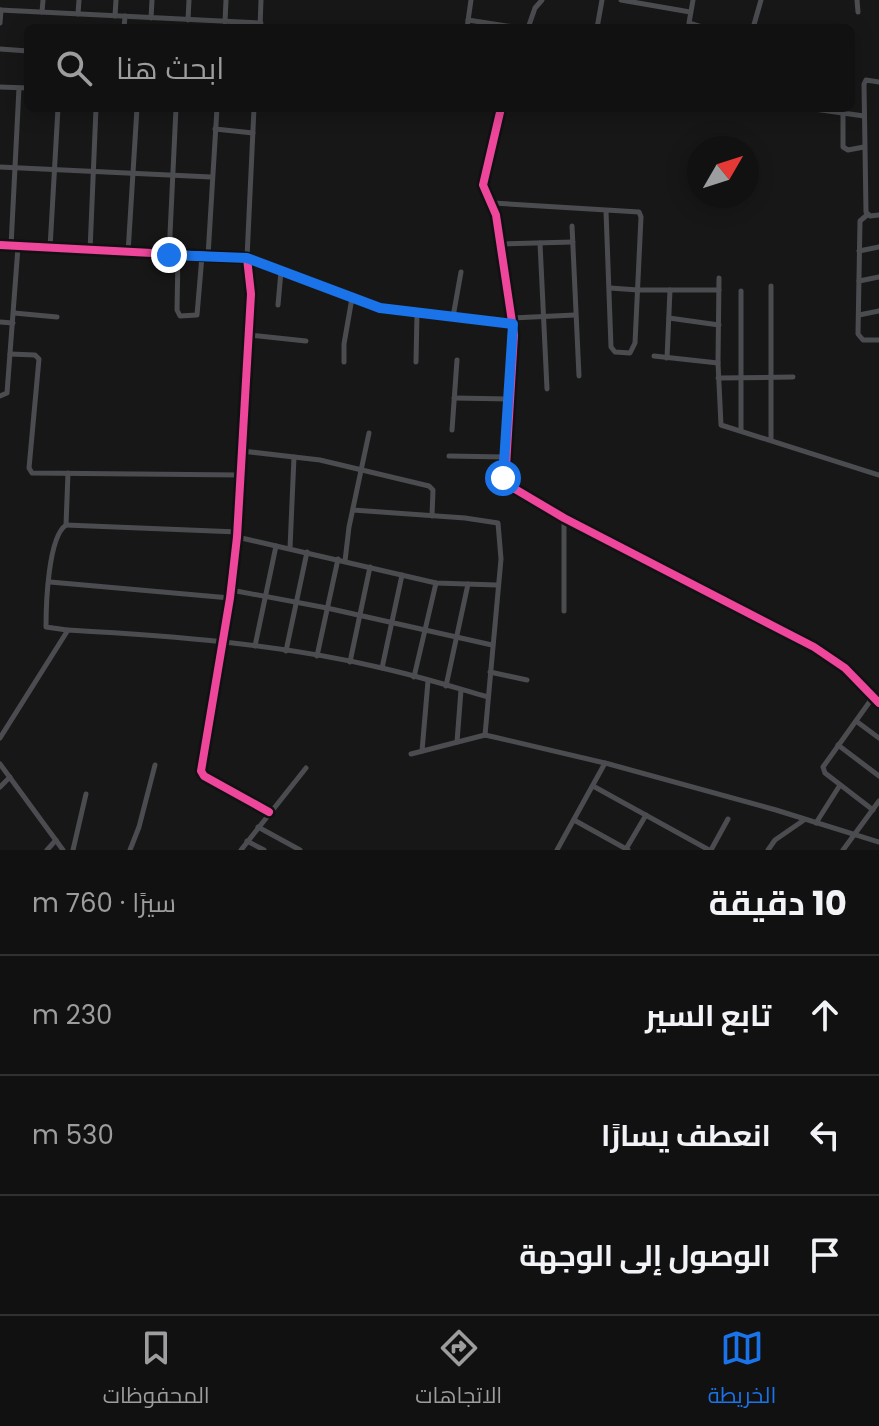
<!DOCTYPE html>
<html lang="ar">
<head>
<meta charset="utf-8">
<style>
	body { margin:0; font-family:Poppins,Cairo,sans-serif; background:#1e1f1f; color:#f1f3f6; direction:rtl }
	.compass { position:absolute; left:687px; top:136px; width:72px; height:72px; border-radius:50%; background:#111; box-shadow:0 4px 20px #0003; rotate:51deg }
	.stop { position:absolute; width:24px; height:24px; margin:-18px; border:6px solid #1a73e8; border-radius:50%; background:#fff }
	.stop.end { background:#1a73e8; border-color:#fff; box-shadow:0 2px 8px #0008 }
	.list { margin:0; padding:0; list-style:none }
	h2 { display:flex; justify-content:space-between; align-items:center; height:104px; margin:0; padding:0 32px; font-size:34px }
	h2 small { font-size:26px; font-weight:400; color:#9c9d9f }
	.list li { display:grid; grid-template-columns:52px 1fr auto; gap:24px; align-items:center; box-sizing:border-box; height:120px; padding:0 32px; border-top:2px solid #303131 }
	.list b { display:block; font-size:30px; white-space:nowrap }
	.list em { font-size:26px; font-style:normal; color:#9c9d9f }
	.icon { flex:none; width:44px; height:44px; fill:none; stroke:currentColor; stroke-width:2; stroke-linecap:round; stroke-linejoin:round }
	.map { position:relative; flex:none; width:879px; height:850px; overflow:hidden; direction:ltr }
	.search { position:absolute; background:#111; box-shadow:0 4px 20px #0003; left:24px; right:24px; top:24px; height:88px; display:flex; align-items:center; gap:20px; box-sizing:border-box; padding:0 28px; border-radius:12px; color:#9c9d9f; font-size:30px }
	.sheet { height:464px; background:#111 }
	nav { display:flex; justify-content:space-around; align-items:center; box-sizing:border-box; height:112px; border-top:2px solid #303131; background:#111; font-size:22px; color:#9c9d9f }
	nav a { display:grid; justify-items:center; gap:4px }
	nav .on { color:#1a73e8 }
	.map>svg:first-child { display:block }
</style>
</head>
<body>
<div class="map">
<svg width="879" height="850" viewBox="0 0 879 850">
	<rect width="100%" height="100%" fill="#171717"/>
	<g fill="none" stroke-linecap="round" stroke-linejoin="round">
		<g stroke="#4b4c50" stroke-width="5">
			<path d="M 621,0 L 690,12"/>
			<path d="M 693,0 L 689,23 L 705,28"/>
			<path d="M 857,0 L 858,12"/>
			<path d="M 0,10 L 261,23"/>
			<path d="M 42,12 L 43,0"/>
			<path d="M 78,14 L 79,0"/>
			<path d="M 115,16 L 116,0"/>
			<path d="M 151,18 L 152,0"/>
			<path d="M 188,20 L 189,0"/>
			<path d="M 468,20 L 520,28"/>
			<path d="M 225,22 L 226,0"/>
			<path d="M 0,23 L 1,10"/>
			<path d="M 124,28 L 125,16"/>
			<path d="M 260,28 L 261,0"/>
			<path d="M 467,28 L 471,0"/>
			<path d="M 528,28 L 535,8 L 542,0"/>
			<path d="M 597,28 L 602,0"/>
			<path d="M 753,28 L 761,0"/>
			<path d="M 0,49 L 28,51"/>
			<path d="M 879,82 L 866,80 L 864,84 L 866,212 L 870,216 L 879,215"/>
			<path d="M 0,87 L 28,88"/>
			<path d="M 254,108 L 247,258 L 380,308 L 513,324"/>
			<path d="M 501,108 L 483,185 L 496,215 L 514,335 L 505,483 L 564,518 L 814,647 L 845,668 L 879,703"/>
			<path d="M 807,108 L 864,116"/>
			<path d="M 843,113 L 843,147 L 848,150 L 864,147"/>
			<path d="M 215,129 L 253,133"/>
			<path d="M 0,167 L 211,177"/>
			<path d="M 493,203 L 639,212 L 641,217 L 635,343 L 630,353 L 615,352 L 611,347 L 606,211"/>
			<path d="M 867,215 L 860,221 L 858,334 L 863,340 L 879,340"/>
			<path d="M 572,226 L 579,376"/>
			<path d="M 540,243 L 547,389"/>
			<path d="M 501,244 L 573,242"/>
			<path d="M 0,245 L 247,258 L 251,294 L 237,537 L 230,598 L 201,771 L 204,776 L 269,812"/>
			<path d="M 11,246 L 19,88"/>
			<path d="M 50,248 L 58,108"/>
			<path d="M 90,251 L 96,108"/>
			<path d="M 859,251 L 879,247"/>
			<path d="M 128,253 L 137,108"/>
			<path d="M 169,255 L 176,108"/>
			<path d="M 178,255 L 177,310 L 180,316 L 197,315 L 202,256"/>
			<path d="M 208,256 L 217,108"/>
			<path d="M 719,278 L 718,363 L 721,425 L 879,475"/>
			<path d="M 859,281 L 879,277"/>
			<path d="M 610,288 L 638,290 L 719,290"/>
			<path d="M 278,305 L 281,271"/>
			<path d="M 14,313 L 57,317"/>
			<path d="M 859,315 L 879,311"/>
			<path d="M 453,317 L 461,272"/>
			<path d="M 512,318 L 575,315"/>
			<path d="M 669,318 L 719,325"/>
			<path d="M 0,322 L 13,323"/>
			<path d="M 249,335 L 306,341"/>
			<path d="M 10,354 L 35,355 L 39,359 L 29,468 L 32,473 L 241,475"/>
			<path d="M 654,356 L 718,363"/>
			<path d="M 667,358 L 670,290"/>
			<path d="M 344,362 L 344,344 L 352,298"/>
			<path d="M 416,362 L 417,313"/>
			<path d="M 718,378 L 793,377"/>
			<path d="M 0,396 L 7,393 L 18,247"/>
			<path d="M 454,398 L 509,399"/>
			<path d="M 452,430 L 457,360"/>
			<path d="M 741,430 L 741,291"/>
			<path d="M 771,439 L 771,286"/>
			<path d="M 242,451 L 320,460 L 429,486 L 433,490 L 432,516"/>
			<path d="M 449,456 L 505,457"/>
			<path d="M 353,510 L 465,518 L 498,523 L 501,559 L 485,735"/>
			<path d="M 564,518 L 564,611"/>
			<path d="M 66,525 L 238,532"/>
			<path d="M 237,537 L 436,583 L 497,585"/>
			<path d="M 290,548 L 294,457"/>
			<path d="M 345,561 L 349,527 L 369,433"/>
			<path d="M 50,582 L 230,598"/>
			<path d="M 231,590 L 327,608 L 492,645"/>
			<path d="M 67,630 L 46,627 C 46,605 48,537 66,525 L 68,473"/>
			<path d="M 255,646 L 276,546"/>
			<path d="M 286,651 L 307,552"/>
			<path d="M 317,656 L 338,559"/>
			<path d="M 350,662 L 370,567"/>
			<path d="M 382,668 L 402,575"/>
			<path d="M 490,672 L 527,680"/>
			<path d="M 414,677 L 436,583"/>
			<path d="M 446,686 L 468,584"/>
			<path d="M 856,721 L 879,738"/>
			<path d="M 0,738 L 68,630 C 173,636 280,644 382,668 C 418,676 453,687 488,697"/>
			<path d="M 457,742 L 461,690"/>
			<path d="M 838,745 L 879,776"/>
			<path d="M 422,751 L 428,681"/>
			<path d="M 411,754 L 485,735 L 494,737 L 609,764 L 776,810 L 879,842"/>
			<path d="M 0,764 L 63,850"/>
			<path d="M 593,786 L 709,850"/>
			<path d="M 0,787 L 10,777"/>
			<path d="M 873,810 L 825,773 L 823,767 L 873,697"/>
			<path d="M 574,820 L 628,850"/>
			<path d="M 816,823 L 840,785"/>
			<path d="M 258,827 L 300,850"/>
			<path d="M 247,841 L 264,850"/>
			<path d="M 626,849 L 646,815"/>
			<path d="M 47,850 L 56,840"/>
			<path d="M 73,850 L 86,794"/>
			<path d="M 130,850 L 139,827 L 155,765"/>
			<path d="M 241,850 L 306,768"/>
			<path d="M 557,850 L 605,763"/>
			<path d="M 711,850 L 728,819"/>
			<path d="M 768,850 L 775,840 L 804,820"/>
			<path d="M 843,850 L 879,801"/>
		</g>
		<g stroke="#111113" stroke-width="13">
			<g id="cycleway">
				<path d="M 501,108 L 483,185 L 496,215 L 514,335 L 505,483 L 564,518 L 814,647 L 845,668 L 879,703"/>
				<path d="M 0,245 L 247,258 L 251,294 L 237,537 L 230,598 L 201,771 L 204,776 L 269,812"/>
			</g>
		</g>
		<use href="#cycleway" stroke="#ed469a" stroke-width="8"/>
	</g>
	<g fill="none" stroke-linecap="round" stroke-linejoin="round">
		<path stroke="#1a73e8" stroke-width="10" d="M 169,255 L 247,258 L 380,308 L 513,324 L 503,478"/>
	</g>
</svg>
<svg class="compass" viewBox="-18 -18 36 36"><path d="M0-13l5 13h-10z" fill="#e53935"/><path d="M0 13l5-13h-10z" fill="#9c9d9f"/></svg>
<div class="stop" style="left:503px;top:478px"></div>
<div class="stop end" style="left:169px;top:255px"></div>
<div class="search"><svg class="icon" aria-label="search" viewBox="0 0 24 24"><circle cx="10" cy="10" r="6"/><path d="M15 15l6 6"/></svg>ابحث هنا</div>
</div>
<section class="sheet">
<h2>10 دقيقة<small>سيرًا · 760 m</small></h2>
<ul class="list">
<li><svg class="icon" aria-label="ahead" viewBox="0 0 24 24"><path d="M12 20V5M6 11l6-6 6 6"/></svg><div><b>تابع السير</b></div><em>230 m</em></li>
<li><svg class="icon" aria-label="left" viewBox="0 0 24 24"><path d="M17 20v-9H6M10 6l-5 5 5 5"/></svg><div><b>انعطف يسارًا</b></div><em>530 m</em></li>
<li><svg class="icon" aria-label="arrive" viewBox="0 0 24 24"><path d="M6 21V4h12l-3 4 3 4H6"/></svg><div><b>الوصول إلى الوجهة</b></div></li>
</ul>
</section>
<nav>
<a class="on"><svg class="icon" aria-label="map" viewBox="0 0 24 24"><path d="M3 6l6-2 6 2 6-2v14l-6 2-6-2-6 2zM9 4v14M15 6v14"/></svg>الخريطة</a>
<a><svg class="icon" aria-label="directions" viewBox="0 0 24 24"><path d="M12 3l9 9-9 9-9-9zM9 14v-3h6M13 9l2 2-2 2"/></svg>الاتجاهات</a>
<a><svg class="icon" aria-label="saved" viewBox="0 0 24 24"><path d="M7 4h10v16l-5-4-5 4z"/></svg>المحفوظات</a>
</nav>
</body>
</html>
